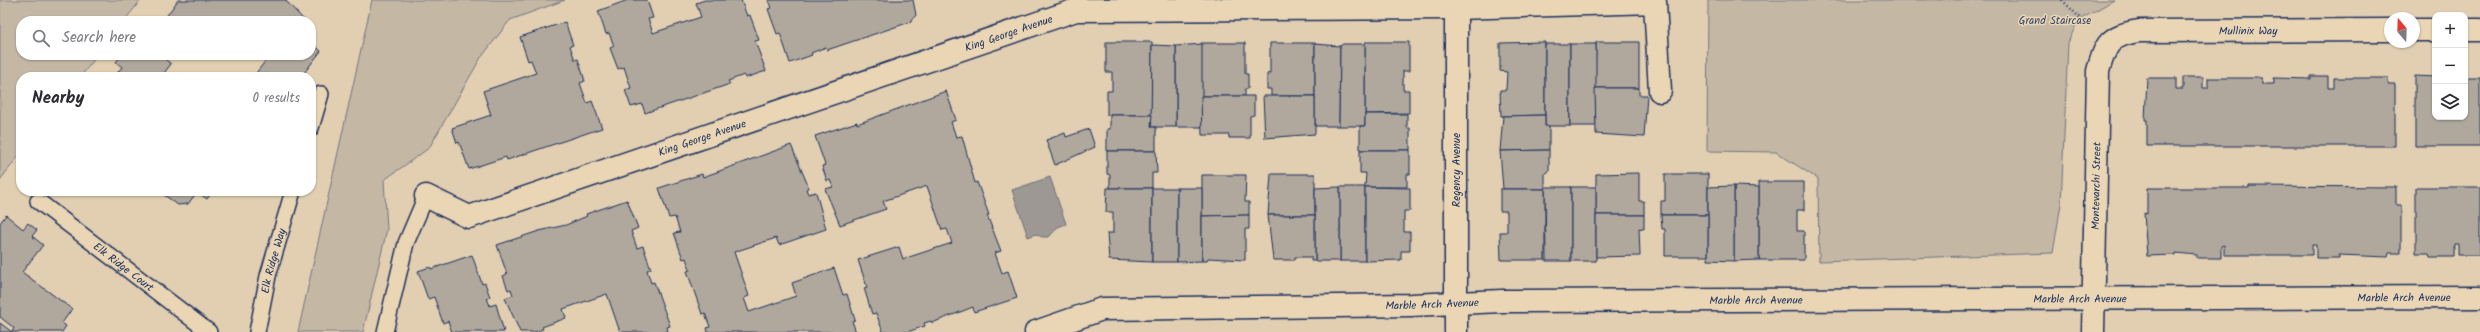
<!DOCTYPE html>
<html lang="en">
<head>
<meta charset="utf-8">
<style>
	body { margin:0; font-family:Kalam,sans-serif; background:#f7f7f7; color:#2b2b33 }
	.controls { position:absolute; right:12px; top:12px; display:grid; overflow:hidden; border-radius:8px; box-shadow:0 1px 3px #0004 }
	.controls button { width:36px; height:36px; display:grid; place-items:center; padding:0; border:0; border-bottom:1px solid #e1e1e2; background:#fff; color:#2b2b33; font:20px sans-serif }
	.compass { position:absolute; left:2384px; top:12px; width:36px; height:36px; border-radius:50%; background:#fff; box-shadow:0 1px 3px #0004; rotate:341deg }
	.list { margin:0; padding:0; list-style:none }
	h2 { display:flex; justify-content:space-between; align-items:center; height:52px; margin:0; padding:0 16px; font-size:17px }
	h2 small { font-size:13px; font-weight:400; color:#7c7c81 }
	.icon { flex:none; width:22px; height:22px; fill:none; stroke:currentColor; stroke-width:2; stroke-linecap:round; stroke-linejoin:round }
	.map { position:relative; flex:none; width:2480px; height:332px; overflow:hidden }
	.search { position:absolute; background:#fff; box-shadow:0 1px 3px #0004; left:16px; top:16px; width:300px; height:44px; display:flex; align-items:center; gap:10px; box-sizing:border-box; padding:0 14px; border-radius:16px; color:#7c7c81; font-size:15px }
	.panel { position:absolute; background:#fff; box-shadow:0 1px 3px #0004; left:16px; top:72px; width:300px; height:124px; border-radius:16px }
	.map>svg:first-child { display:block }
</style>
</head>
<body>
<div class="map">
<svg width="2480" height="332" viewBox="0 0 2480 332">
	<rect width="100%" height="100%" fill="#e2cfb1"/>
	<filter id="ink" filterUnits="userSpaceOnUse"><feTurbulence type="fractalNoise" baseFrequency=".025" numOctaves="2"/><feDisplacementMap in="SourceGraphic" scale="8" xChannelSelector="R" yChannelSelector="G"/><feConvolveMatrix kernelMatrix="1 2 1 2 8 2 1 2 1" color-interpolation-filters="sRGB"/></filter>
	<g filter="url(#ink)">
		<g fill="#c4b8a5" stroke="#707482">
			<path d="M 0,0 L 141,0 L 124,21 L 21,21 L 21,55 L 98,55 L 80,77 L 21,77 L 21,153 L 0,180 Z"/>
			<path d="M 372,0 L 565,0 L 510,20 L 480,59 L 429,148 L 384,180 L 387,229 L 363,332 L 298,332 Z"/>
			<path d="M 1708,0 L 2114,0 L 2081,19 L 2075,27 L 2068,43 L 2061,204 L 2053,253 L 1819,261 L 1818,179 L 1776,152 L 1707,151 Z"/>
		</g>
		<path fill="#9e9895" stroke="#6a6e7f" d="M 1050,177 L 1066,224 L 1058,227 L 1049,237 L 1042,237 L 1036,234 L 1028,237 L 1012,190 Z"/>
		<g fill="#b0a89c" stroke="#1b2f5e">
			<path d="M 178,0 L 285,0 L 305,21 L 163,21 Z"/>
			<path d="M 628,0 L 647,0 L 653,18 L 648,19 L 653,33 L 701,17 L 696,3 L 705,0 L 741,0 L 747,16 L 750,15 L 759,40 L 755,41 L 766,71 L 745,78 L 744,75 L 728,81 L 730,84 L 645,113 L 642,104 L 631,107 L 625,90 L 631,88 L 624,67 L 618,69 L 610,48 L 614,46 L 609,33 L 606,34 L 598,11 Z"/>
			<path d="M 768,0 L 913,0 L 916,15 L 910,22 L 827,50 L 826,47 L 811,53 L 812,55 L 790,63 L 780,33 L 777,34 L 768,9 L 771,8 Z"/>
			<path d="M 565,22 L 573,45 L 570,46 L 575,60 L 578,59 L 585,81 L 580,83 L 587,103 L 592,101 L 602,128 L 507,160 L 506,157 L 469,169 L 459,142 L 457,143 L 452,128 L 491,115 L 483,91 L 536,73 L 531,60 L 528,61 L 520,37 Z"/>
			<path d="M 311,42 L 321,51 L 301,77 L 253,77 L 270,55 L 311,55 Z"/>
			<path d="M 1106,42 L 1152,42 L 1152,115 L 1107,115 L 1107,91 L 1112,91 L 1112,72 L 1106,72 Z"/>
			<path d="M 1365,42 L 1409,42 L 1409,71 L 1403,71 L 1403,90 L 1409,90 L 1409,113 L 1365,114 Z"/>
			<path d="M 1545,42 L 1545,115 L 1501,116 L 1500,90 L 1506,90 L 1507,72 L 1500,71 L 1500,43 Z"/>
			<path d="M 1596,42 L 1639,42 L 1639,88 L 1595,88 Z"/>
			<path d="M 1201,43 L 1245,43 L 1245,74 L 1248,74 L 1248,89 L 1245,89 L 1245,96 L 1201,96 Z"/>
			<path d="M 1270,43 L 1315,43 L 1315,96 L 1271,96 L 1271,89 L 1267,89 L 1267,74 L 1270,73 Z"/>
			<path d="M 1202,44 L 1202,127 L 1176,127 L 1176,46 Z"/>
			<path d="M 1315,44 L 1340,46 L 1339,126 L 1315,126 Z"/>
			<path d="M 1343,44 L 1365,44 L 1365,126 L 1339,126 L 1340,46 Z"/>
			<rect x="1545" y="44" width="25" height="82"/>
			<rect x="1570" y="44" width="26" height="82"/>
			<path d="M 1152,45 L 1176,46 L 1176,127 L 1151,127 Z"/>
			<path d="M 122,55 L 160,55 L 171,64 L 161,77 L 114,77 L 122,67 L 116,62 Z"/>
			<path d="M 2311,76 L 2328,76 L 2328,88 L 2334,88 L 2334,78 L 2388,78 L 2388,84 L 2395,84 L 2395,146 L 2147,146 L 2147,120 L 2145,120 L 2147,78 L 2176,78 L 2176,89 L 2183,89 L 2183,77 L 2203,77 L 2203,88 L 2208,88 L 2208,78 L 2262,78 L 2262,84 L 2274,84 L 2274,78 L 2311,79 Z"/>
			<path d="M 2415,76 L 2435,77 L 2435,117 L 2465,117 L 2465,78 L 2480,78 L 2480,146 L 2415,146 Z"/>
			<path d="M 1595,88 L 1639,88 L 1639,95 L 1647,95 L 1644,137 L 1596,134 Z"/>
			<path d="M 946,91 L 956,120 L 951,122 L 956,137 L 962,136 L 975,183 L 977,182 L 989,215 L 987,215 L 1001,251 L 995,253 L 1002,273 L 1008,271 L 1017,298 L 974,312 L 973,307 L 932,323 L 931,321 L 924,323 L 925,326 L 907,332 L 883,332 L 876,313 L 872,314 L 864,288 L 867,287 L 858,260 L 899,247 L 903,259 L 952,243 L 947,229 L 942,230 L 927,186 L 883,201 L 886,209 L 840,225 L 825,189 L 833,187 L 830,180 L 827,181 L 822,166 L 825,165 L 815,136 L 857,122 L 857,124 Z"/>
			<path d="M 1201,96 L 1254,96 L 1254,115 L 1250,116 L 1250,138 L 1229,138 L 1229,135 L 1202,135 Z"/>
			<path d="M 1263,96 L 1315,96 L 1315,134 L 1265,138 Z"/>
			<path d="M 1365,114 L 1407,114 L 1407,128 L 1410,128 L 1410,150 L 1360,150 L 1360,126 L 1365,126 Z"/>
			<path d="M 1110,115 L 1152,115 L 1151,127 L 1156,127 L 1156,151 L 1107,151 L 1107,129 L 1110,129 Z"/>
			<path d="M 1545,115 L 1545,126 L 1549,126 L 1549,150 L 1500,151 L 1503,116 Z"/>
			<path d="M 1089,129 L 1095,147 L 1055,165 L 1046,140 L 1065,133 L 1066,137 Z"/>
			<path d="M 791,145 L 809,188 L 806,189 L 808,194 L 816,192 L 826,229 L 779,245 L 776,238 L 734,252 L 749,296 L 744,298 L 749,312 L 796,296 L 792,283 L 834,268 L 843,295 L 847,294 L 855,320 L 852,321 L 856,332 L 708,332 L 707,328 L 710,327 L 705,313 L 702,314 L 687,271 L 690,270 L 686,258 L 683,259 L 674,233 L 680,232 L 675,217 L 669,218 L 659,188 L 702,174 L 703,177 Z"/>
			<path d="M 1360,150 L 1410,150 L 1410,174 L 1407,174 L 1407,187 L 1365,187 L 1366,173 L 1360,173 Z"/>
			<path d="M 1549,150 L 1549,172 L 1545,173 L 1545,189 L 1503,189 L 1500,151 Z"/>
			<path d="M 1107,151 L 1156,151 L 1157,173 L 1152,173 L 1152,188 L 1110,188 L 1110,175 L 1107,174 Z"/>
			<path d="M 1639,173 L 1639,201 L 1644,201 L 1644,215 L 1596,215 L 1596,174 Z"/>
			<path d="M 1271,174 L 1315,174 L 1315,215 L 1268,215 Z"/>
			<path d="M 1665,174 L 1708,174 L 1708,215 L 1661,215 L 1661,201 L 1665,201 Z"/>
			<path d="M 1202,175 L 1246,175 L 1245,202 L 1249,202 L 1249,215 L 1202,216 Z"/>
			<path d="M 1759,182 L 1804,182 L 1804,210 L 1797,210 L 1797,231 L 1804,231 L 1804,260 L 1759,260 Z"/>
			<path d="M 1734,186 L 1759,187 L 1759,260 L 1734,261 Z"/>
			<path d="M 1734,186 L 1734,261 L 1708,260 L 1708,187 Z"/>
			<path d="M 2249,186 L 2396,187 L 2396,205 L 2401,205 L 2401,253 L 2389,253 L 2388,257 L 2339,255 L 2339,258 L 2316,258 L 2316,245 L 2312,245 L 2312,255 L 2224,255 L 2224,245 L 2221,246 L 2221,258 L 2197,258 L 2197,255 L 2176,253 L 2176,255 L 2147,256 L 2144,213 L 2147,214 L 2147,188 L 2249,188 Z"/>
			<rect x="1340" y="187" width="25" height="74"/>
			<path d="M 1340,187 L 1340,261 L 1315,261 L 1315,188 Z"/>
			<path d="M 1365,187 L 1410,188 L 1410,211 L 1404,211 L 1404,232 L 1410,232 L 1410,251 L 1401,251 L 1401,260 L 1365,261 Z"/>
			<path d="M 1545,187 L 1571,187 L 1571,261 L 1546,261 Z"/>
			<rect x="1571" y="187" width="25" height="74"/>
			<path d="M 2416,187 L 2480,187 L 2480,255 L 2458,255 L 2458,244 L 2454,244 L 2454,257 L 2430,257 L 2429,253 L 2416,253 Z"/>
			<path d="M 1107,188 L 1152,188 L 1152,262 L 1109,260 L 1107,233 L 1113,233 L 1113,212 L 1106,212 Z"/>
			<rect x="1152" y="188" width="25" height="74"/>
			<path d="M 1177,188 L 1202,188 L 1202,261 L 1177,262 Z"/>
			<path d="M 1500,189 L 1545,189 L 1545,260 L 1501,260 L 1500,232 L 1507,232 L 1507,211 L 1500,211 Z"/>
			<path d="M 161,191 L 213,191 L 207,199 L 197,192 L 188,204 L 178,205 L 160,192 Z"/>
			<path d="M 627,200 L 638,228 L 631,231 L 637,248 L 643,246 L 651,269 L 647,270 L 651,283 L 654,282 L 670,326 L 667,327 L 668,332 L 620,332 L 607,294 L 563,309 L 566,318 L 542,327 L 543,329 L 534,332 L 520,332 L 505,298 L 513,295 L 511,289 L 508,290 L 503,276 L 507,274 L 497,245 L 539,231 L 566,225 L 587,216 L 586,214 Z"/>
			<path d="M 6,215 L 23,229 L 28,223 L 37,230 L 32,236 L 43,245 L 22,272 L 72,309 L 62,323 L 66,326 L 62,332 L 0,332 L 0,323 L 12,332 L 14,328 L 0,317 L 0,223 Z"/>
			<path d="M 1249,215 L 1249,229 L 1245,229 L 1245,260 L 1208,258 L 1207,261 L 1202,261 L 1202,216 Z"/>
			<path d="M 1268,215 L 1315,215 L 1315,261 L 1311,261 L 1311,257 L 1295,257 L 1295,260 L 1273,260 Z"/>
			<path d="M 1596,215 L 1644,215 L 1644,229 L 1639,228 L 1640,256 L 1596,257 Z"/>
			<path d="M 1661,215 L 1708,215 L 1708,256 L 1665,256 L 1665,229 L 1662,229 Z"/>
			<path d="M 472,255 L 482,284 L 485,283 L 490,297 L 487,298 L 490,306 L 496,304 L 504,332 L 452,332 L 448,321 L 443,323 L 434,297 L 428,299 L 418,271 L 430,267 L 431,269 Z"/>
		</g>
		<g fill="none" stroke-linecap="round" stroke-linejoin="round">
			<g stroke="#1b2f5e" stroke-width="18">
				<g id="service">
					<path d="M 311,128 L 321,94"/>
					<path id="s1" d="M 38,201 L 209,332"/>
					<path id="s2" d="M 257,332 L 268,276 L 293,191"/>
					<path d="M 385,332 L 406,243 L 426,196"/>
				</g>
			</g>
			<g stroke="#1b2f5e" stroke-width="25">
				<g id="minor">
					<path d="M 1456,8 L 1456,332"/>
					<path d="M 2414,30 L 2435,30"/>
					<path d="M 2465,30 L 2480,30"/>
					<path id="s3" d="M 426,196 L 469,217 L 1076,10 L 1456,8 L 1655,2 L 1660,91"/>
					<path id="s4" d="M 1036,332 L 1102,309 L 1411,305 L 1502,301 L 2480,297"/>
					<path id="s5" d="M 2093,332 L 2098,71 C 2106,43 2109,36 2139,31 L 2390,30"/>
				</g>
			</g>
			<path stroke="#1b2f5e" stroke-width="2.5" stroke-dasharray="1 3" stroke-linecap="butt" d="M 2062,0 L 2081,19"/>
			<use href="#service" stroke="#ead6b4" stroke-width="15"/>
			<use href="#minor" stroke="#ead6b4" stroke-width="22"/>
		</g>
	</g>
	<g text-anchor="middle" stroke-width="3" stroke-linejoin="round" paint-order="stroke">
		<g font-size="11" fill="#344469" stroke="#ead6b4">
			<text x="2055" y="24">Grand Staircase</text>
		</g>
		<g font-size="11" fill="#1b2f5e" stroke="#ead6b4">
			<text dy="4" stroke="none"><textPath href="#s5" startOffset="433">Mullinix Way</textPath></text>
			<text dy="4" stroke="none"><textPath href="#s3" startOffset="618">King George Avenue</textPath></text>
			<text dy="4" stroke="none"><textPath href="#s3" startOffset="294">King George Avenue</textPath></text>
			<text transform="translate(1456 170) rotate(-90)" y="4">Regency Avenue</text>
			<text dy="4" stroke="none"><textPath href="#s5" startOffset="146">Montevarchi Street</textPath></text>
			<text dy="4" stroke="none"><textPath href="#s2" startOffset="73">Elk Ridge Way</textPath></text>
			<text dy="4" stroke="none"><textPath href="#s1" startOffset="108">Elk Ridge Court</textPath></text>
			<text dy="4" stroke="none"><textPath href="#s4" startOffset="1372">Marble Arch Avenue</textPath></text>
			<text dy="4" stroke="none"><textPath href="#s4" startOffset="724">Marble Arch Avenue</textPath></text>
			<text dy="4" stroke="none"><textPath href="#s4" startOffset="1048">Marble Arch Avenue</textPath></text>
			<text dy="4" stroke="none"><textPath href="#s4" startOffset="400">Marble Arch Avenue</textPath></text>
		</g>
	</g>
</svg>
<div class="controls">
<button>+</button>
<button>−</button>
<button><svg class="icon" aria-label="layers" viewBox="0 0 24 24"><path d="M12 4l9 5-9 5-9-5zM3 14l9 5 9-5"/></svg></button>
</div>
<svg class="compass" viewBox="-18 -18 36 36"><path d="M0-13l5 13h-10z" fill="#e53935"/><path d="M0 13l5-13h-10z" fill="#7c7c81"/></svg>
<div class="search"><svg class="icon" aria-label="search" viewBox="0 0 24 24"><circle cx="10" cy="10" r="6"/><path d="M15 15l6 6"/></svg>Search here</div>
<section class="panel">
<h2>Nearby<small>0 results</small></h2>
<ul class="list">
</ul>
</section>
</div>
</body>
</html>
